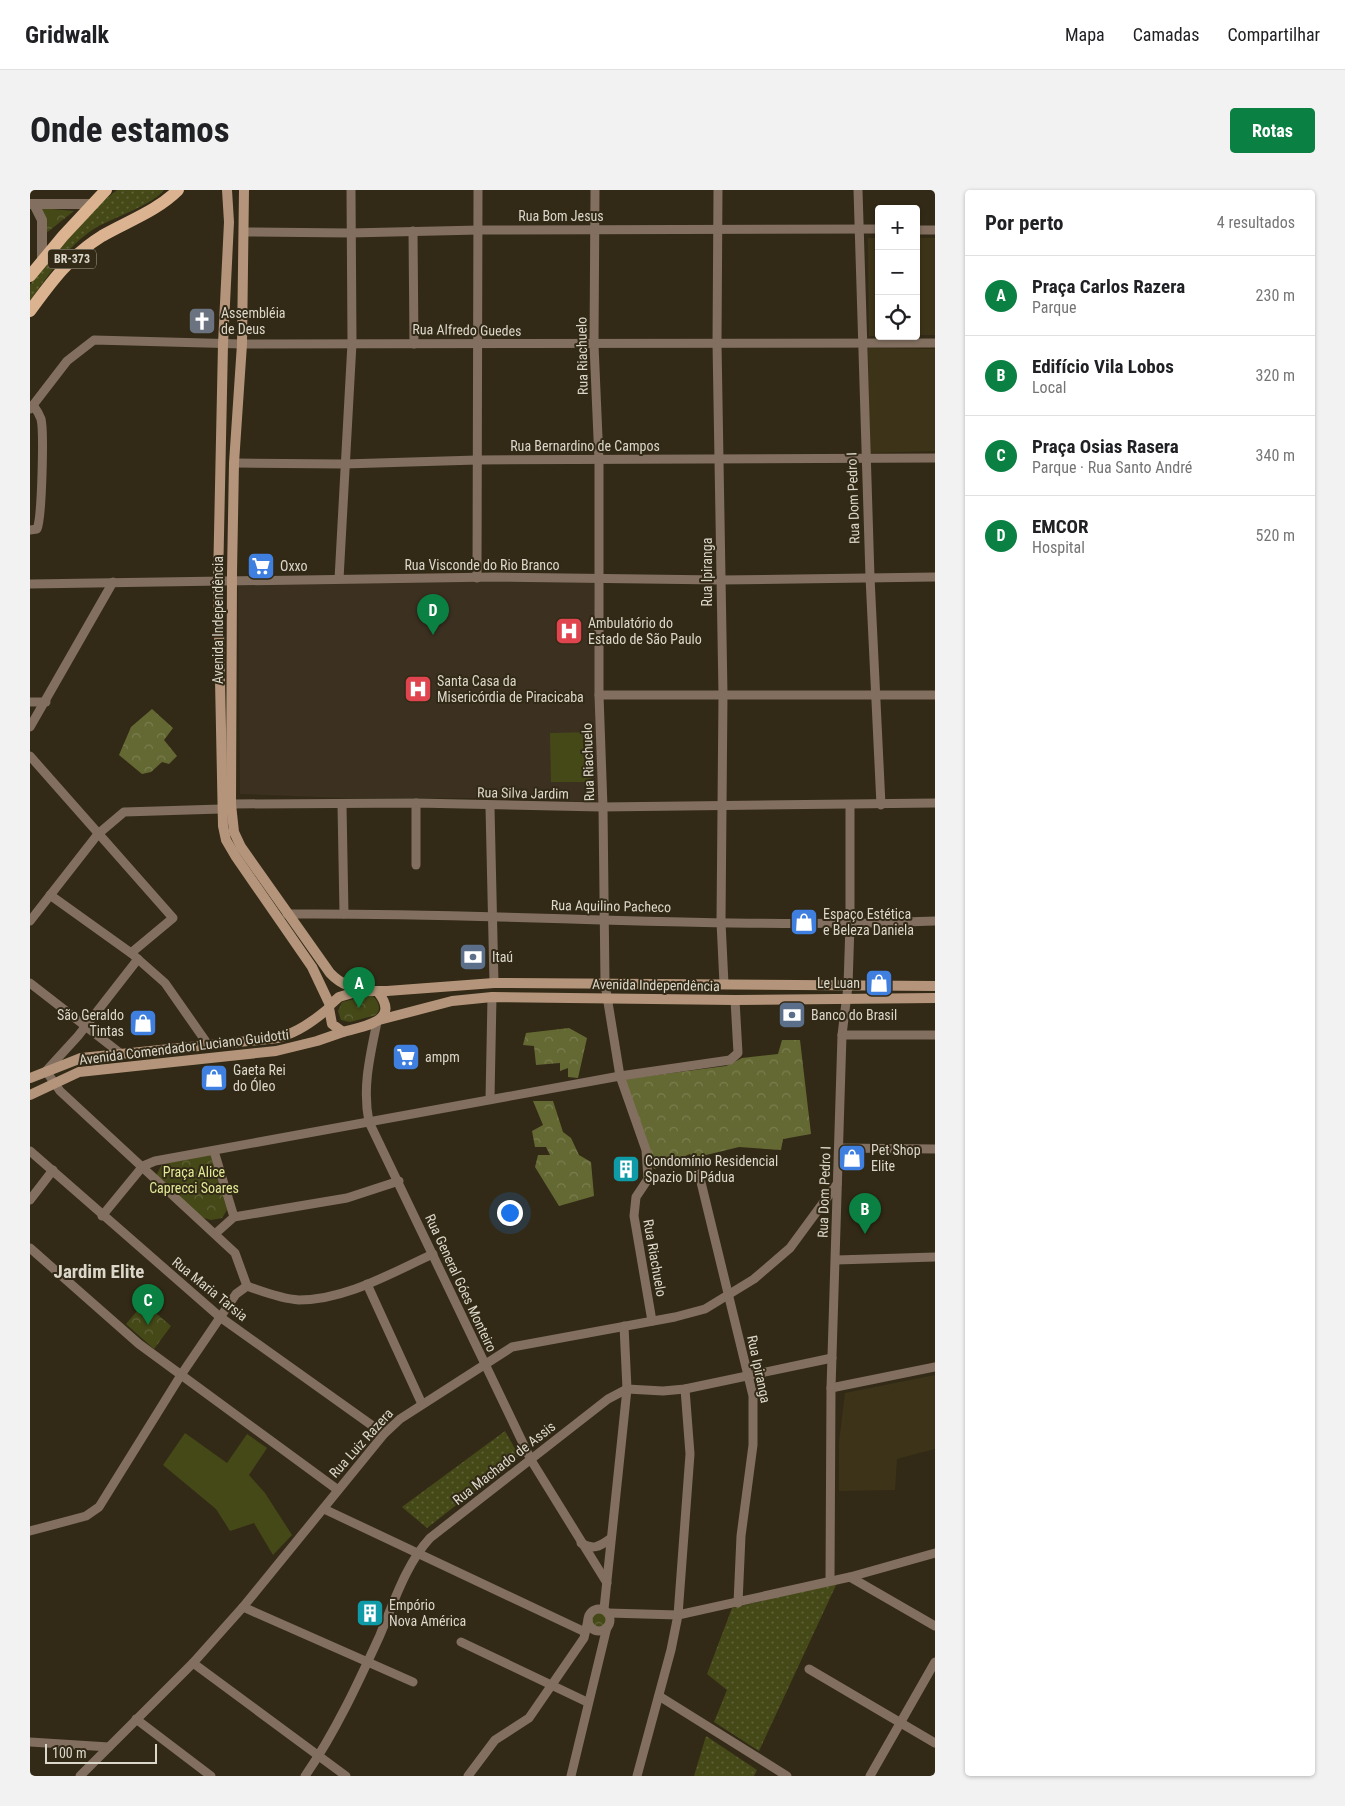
<!DOCTYPE html>
<html lang="pt">
<head>
<meta charset="utf-8">
<style>
	body { margin:0; font-family:"Roboto Condensed",sans-serif; background:#f2f2f2; color:#202124 }
	.controls { position:absolute; right:15px; top:15px; display:grid; overflow:hidden; border-radius:5px; box-shadow:0 1px 4px #0004 }
	.controls button { width:45px; height:45px; display:grid; place-items:center; padding:0; border:0; border-bottom:1px solid #e0e0e0; background:#fff; color:#202124; font:25px sans-serif }
	.scale { position:absolute; left:15px; bottom:12px; width:112px; box-sizing:border-box; padding-left:5px; border:2px solid #dcd7cb; border-top:0; font-size:14px; line-height:18px; white-space:nowrap; color:#dcd7cb; -webkit-text-stroke:4px #322a16; paint-order:stroke }
	.you { position:absolute; left:479px; top:1022px; width:18px; height:18px; margin:-12px; border:4px solid #fff; border-radius:50%; background:#1a73e8; box-shadow:0 0 0 8px #1a73e833 }
	.badge { display:grid; place-items:center; width:32px; height:32px; border-radius:50%; background:#0b8043; color:#fff; font-size:16px; font-weight:700 }
	.pin { position:absolute; translate:-50% -41px; filter:drop-shadow(0 1px 2px #0008) }
	.pin::after { content:''; position:absolute; top:26px; width:18px; height:15px; background:inherit; clip-path:polygon(0 0,100% 0,50% 100%) }
	.list { margin:0; padding:0; list-style:none }
	h2 { display:flex; justify-content:space-between; align-items:center; height:65px; margin:0; padding:0 20px; font-size:21px }
	h2 small { font-size:16px; font-weight:400; color:#757577 }
	.list li { display:grid; grid-template-columns:32px 1fr auto; gap:15px; align-items:center; box-sizing:border-box; height:80px; padding:0 20px; border-top:1px solid #e0e0e0 }
	.list b { display:block; font-size:19px; white-space:nowrap }
	.list p { margin:0; font-size:16px; white-space:nowrap; color:#757577 }
	.list em { font-size:16px; font-style:normal; color:#757577 }
	.icon { flex:none; width:28px; height:28px; fill:none; stroke:currentColor; stroke-width:2; stroke-linecap:round; stroke-linejoin:round }
	.map { position:relative; flex:none; width:905px; height:1586px; overflow:hidden; border-radius:5px }
	header { display:flex; align-items:center; gap:30px; box-sizing:border-box; height:70px; padding:0 25px; background:#fff; border-bottom:1px solid #e0e0e0 }
	header strong { font-size:24px }
	nav { display:flex; gap:28px; margin-inline-start:auto; font-size:18px }
	.intro { display:flex; align-items:center; justify-content:space-between; box-sizing:border-box; height:120px; padding:0 30px }
	h1 { margin:0; font-size:35px }
	.button { padding:12px 22px; border-radius:5px; background:#0b8043; color:#fff; font-size:18px; font-weight:700 }
	main { display:flex; gap:30px; padding:0 30px }
	aside { flex:1; background:#fff; border-radius:5px; box-shadow:0 1px 4px #0004 }
	.map>svg:first-child { display:block }
</style>
</head>
<body>
<header>
<strong>Gridwalk</strong>
<nav><a>Mapa</a><a>Camadas</a><a>Compartilhar</a></nav>
</header>
<div class="intro"><h1>Onde estamos</h1><a class="button">Rotas</a></div>
<main>
<div class="map">
<svg width="905" height="1586" viewBox="0 0 905 1586">
	<defs>
		<pattern id="grass-dots" width="8" height="8" patternUnits="userSpaceOnUse" patternTransform="scale(1.25)"><rect width="8" height="8" fill="#454918"/><path d="M2 2h.1M6 6h.1" fill="none" stroke="#5f6238" stroke-width="1.8" stroke-linecap="round"/></pattern>
		<pattern id="forest-crowns" width="20" height="18" patternUnits="userSpaceOnUse" patternTransform="scale(1.25)"><rect width="20" height="18" fill="#646933"/><path d="M2 6a3 3 0 1 1 6 0M12 15a3 3 0 1 1 6 0" fill="none" stroke="#7a7e4f"/></pattern>
		<pattern id="park-crowns" width="20" height="18" patternUnits="userSpaceOnUse" patternTransform="scale(1.25)"><rect width="20" height="18" fill="#454918"/><path d="M2 6a3 3 0 1 1 6 0M12 15a3 3 0 1 1 6 0" fill="none" stroke="#5f6238"/></pattern>
	</defs>
	<rect width="100%" height="100%" fill="#322a16"/>
	<g fill="#3d3318">
		<path d="M 838,48 L 849,48 L 849,146 L 839,146 Z"/>
		<rect x="886" y="48" width="19" height="97"/>
		<path d="M 838,158 L 905,159 L 905,261 L 839,263 Z"/>
		<path d="M 905,1185 L 905,1259 L 867,1269 L 865,1300 L 809,1301 L 809,1252 L 815,1203 Z"/>
	</g>
	<path fill="#3c3021" d="M 564,391 L 568,612 L 459,608 L 314,608 L 210,604 L 208,393 Z"/>
	<g fill="url(#grass-dots)">
		<path d="M 87,0 L 134,0 C 124,14 83,28 67,37 C 39,54 18,85 0,111 L 0,95 L 10,81 L 66,17 Z"/>
		<path d="M 475,1241 L 489,1266 L 397,1338 L 372,1317 Z"/>
		<path d="M 807,1393 L 729,1561 L 684,1532 L 697,1500 L 677,1484 L 702,1418 Z"/>
		<path d="M 676,1546 L 727,1580 L 724,1586 L 664,1586 Z"/>
	</g>
	<g fill="url(#forest-crowns)">
		<path d="M 122,519 L 143,538 L 134,550 L 147,566 L 139,574 L 132,572 L 121,582 L 112,584 L 89,565 L 101,537 Z"/>
		<path d="M 539,838 L 557,848 L 548,888 L 538,887 L 538,878 L 530,881 L 530,873 L 506,875 L 504,856 L 493,855 L 496,843 Z"/>
		<path d="M 752,850 L 770,850 L 781,944 L 753,949 L 751,960 L 709,957 L 664,968 L 660,964 L 624,979 L 595,889 L 696,876 L 712,868 L 748,864 Z"/>
		<path d="M 503,911 L 523,911 L 533,942 L 541,948 L 549,965 L 561,972 L 564,1006 L 529,1016 L 505,977 L 508,965 L 520,965 L 516,957 L 505,957 L 502,941 L 513,935 Z"/>
	</g>
	<g fill="url(#park-crowns)">
		<path d="M 10,18 L 44,21 L 15,44 Z"/>
		<path d="M 341,805 C 348,810 352,818 346,825 L 320,832 L 311,830 L 308,821 L 312,812 Z"/>
		<path d="M 181,964 L 197,1020 L 192,1028 L 181,1030 L 171,1027 L 126,986 L 133,972 Z"/>
		<path d="M 114,1113 L 141,1136 L 124,1159 L 96,1134 Z"/>
		<circle cx="569" cy="1430" r="8"/>
	</g>
	<g fill="#454918">
		<path d="M 562,542 L 561,592 L 521,592 L 520,543 Z"/>
		<path d="M 155,1243 L 197,1273 L 217,1244 L 237,1258 L 219,1285 L 235,1303 L 262,1345 L 243,1365 L 224,1333 L 200,1341 L 186,1319 L 133,1275 Z"/>
	</g>
	<g fill="none" stroke-linecap="round" stroke-linejoin="round">
		<g stroke="#826f5f" stroke-width="9">
			<path d="M 565,0 L 564,155 L 569,271 L 569,505 L 573,617 L 575,794 L 590,886 L 616,960 L 618,989 L 606,1007 L 604,1026 L 622,1131"/>
			<path d="M 688,0 L 687,153 L 693,504 L 691,732 L 694,794"/>
			<path d="M 828,0 L 840,387 L 851,615"/>
			<path d="M 886,40 L 905,40"/>
			<path d="M 383,41 L 384,154"/>
			<path d="M 214,42 L 320,43 L 449,40 L 849,39"/>
			<path d="M 0,219 L 37,171 L 64,150 L 212,154 L 905,153"/>
			<path d="M 204,273 L 314,274 L 447,270 L 905,268"/>
			<path d="M 0,340 L 7,339 C 12,328 14,241 11,229 C 9,224 6,219 3,215"/>
			<path d="M 447,388 L 448,0"/>
			<path d="M 309,389 L 322,153 L 321,0"/>
			<path d="M 0,394 L 465,387 L 690,390 L 905,387"/>
			<path d="M 569,505 L 905,505"/>
			<path d="M 0,512 L 16,512"/>
			<path d="M 0,537 L 83,392"/>
			<path d="M 0,566 L 143,728 L 101,763"/>
			<path d="M 386,613 L 386,675"/>
			<path d="M 201,614 L 386,613 L 571,617 L 905,613"/>
			<path d="M 312,615 L 314,724"/>
			<path d="M 460,617 L 464,793"/>
			<path d="M 20,705 L 101,763 L 135,793 L 179,856"/>
			<path d="M 257,724 C 473,722 689,740 905,731"/>
			<path d="M 0,731 L 68,644 L 94,622 L 191,619"/>
			<path d="M 108,769 L 48,846 L 16,881 L 30,901 L 205,1063 L 217,1096"/>
			<path d="M 0,793 L 90,863"/>
			<path d="M 347,832 C 340,866 332,898 339,932 L 501,1270 L 577,1393"/>
			<path d="M 812,845 L 905,845"/>
			<path d="M 460,909 L 462,807"/>
			<path d="M 809,958 L 905,959"/>
			<path d="M 0,961 L 190,1127 L 354,1244"/>
			<path d="M 184,961 L 204,1027"/>
			<path d="M 669,984 L 723,1206 L 723,1255 L 711,1346 L 708,1413"/>
			<path d="M 0,1010 L 23,980"/>
			<path d="M 72,1026 L 113,976 L 125,971 L 590,886 L 700,870 L 708,863 L 705,810"/>
			<path d="M 186,1043 L 204,1027 L 317,1008 L 369,991"/>
			<path d="M 0,1058 L 109,1154 L 308,1300"/>
			<path d="M 806,1070 L 905,1067"/>
			<path d="M 337,1094 L 392,1214"/>
			<path d="M 217,1096 C 233,1102 252,1109 269,1110 C 316,1110 361,1083 403,1064"/>
			<path d="M 801,1198 L 905,1177"/>
			<path d="M 294,1319 L 555,1442"/>
			<path d="M 0,1341 L 56,1326 L 69,1317 L 151,1185 L 206,1104 L 217,1096"/>
			<path d="M 551,1353 C 563,1360 569,1357 580,1349"/>
			<path d="M 820,1387 L 905,1436"/>
			<path d="M 800,1390 L 801,1198 L 812,845 L 818,796 L 820,734 L 820,615"/>
			<path d="M 213,1417 L 383,1492"/>
			<circle cx="569" cy="1430" r="11"/>
			<path d="M 574,1419 L 597,1199 L 594,1136"/>
			<path d="M 578,1423 L 648,1425 L 820,1387 L 905,1363"/>
			<path d="M 431,1452 L 557,1512"/>
			<path d="M 163,1473 L 316,1586"/>
			<path d="M 779,1479 L 905,1553"/>
			<path d="M 629,1506 L 757,1586"/>
			<path d="M 106,1529 L 181,1586"/>
			<path d="M 0,1552 L 79,1557"/>
			<path d="M 50,1586 L 163,1473 L 213,1417 L 354,1244 L 370,1229 L 482,1157 L 645,1127 L 675,1119 L 724,1089 L 760,1058 L 807,994"/>
			<path d="M 275,1586 C 305,1543 328,1493 350,1445 C 364,1412 376,1374 400,1348 L 578,1209 L 597,1199 L 633,1201 L 655,1199 L 802,1168"/>
			<path d="M 438,1586 L 465,1550 L 499,1528 L 554,1448 L 558,1430"/>
			<path d="M 541,1586 L 577,1437"/>
			<path d="M 607,1586 L 641,1460 L 648,1425 L 660,1264 L 655,1199"/>
			<path d="M 840,1586 L 905,1472"/>
		</g>
		<g stroke="#826f5f" stroke-width="10">
			<path d="M 0,14 L 62,14"/>
			<path d="M 4,14 L 12,30 L 12,69"/>
		</g>
		<g stroke="#b4957b" stroke-width="10">
			<path d="M 197,0 L 199,32 L 193,154 L 188,392 L 193,636 L 196,650 L 206,667 L 282,777 L 300,815"/>
			<path d="M 214,0 L 212,154 L 204,273 L 202,383 L 201,614 L 204,642 L 211,657 L 300,783 C 312,796 324,798 342,801"/>
			<path d="M 348,802 C 371,831 335,836 313,842 L 302,834 L 299,818 L 300,815 L 309,807 L 329,801 L 357,801 L 464,793 L 905,796"/>
			<path d="M 349,830 L 422,811 L 462,807 L 705,810 L 905,808"/>
			<path d="M 0,888 L 51,868 L 248,848 C 268,842 282,832 299,818"/>
			<path d="M 0,905 L 49,882 L 246,861 L 287,851 L 313,842"/>
		</g>
		<g stroke="#dbb391" stroke-width="12">
			<path d="M 0,86 L 33,46 L 76,0"/>
			<path d="M 0,121 C 21,92 41,65 72,46 C 98,31 127,21 148,0"/>
		</g>
	</g>
	<defs>
		<g id="church-square" transform="scale(1.4375)"><rect x="-9" y="-9" width="18" height="18" rx="4" fill="#6b7280" stroke="#322a16"/><path d="M-1.2-6h2.4v3.5h3.3v2.4h-3.3V6h-2.4V-.1h-3.3v-2.4h3.3Z" fill="#fff"/></g>
		<g id="supermarket-square" transform="scale(1.4375)"><rect x="-9" y="-9" width="18" height="18" rx="4" fill="#3f7fe0" stroke="#322a16"/><path d="M-6-5.5h2.5l.6 2H6L4.5 2H-2.5L-4.4-4H-6ZM-1.5 3.2a1.3 1.3 0 1 0 .1 0ZM3 3.2a1.3 1.3 0 1 0 .1 0Z" fill="#fff"/></g>
		<g id="hospital-square" transform="scale(1.4375)"><rect x="-9" y="-9" width="18" height="18" rx="4" fill="#e0444e" stroke="#322a16"/><path d="M-5-5h3v3.5h4V-5h3V5h-3V1.5h-4V5h-3Z" fill="#fff"/></g>
		<g id="shop-square" transform="scale(1.4375)"><rect x="-9" y="-9" width="18" height="18" rx="4" fill="#3f7fe0" stroke="#322a16"/><path d="M-5-2.5h2.3a2.7 3.5 0 0 1 5.4 0H5L5.5 6h-11ZM-1.5-2.5h3a1.5 2.3 0 0 0-3 0Z" fill="#fff"/></g>
		<g id="bank-square" transform="scale(1.4375)"><rect x="-9" y="-9" width="18" height="18" rx="4" fill="#5c6f8a" stroke="#322a16"/><path d="M-6-4H6V4H-6ZM0-2.3a2.3 2.3 0 1 0 0 4.6a2.3 2.3 0 1 0 0-4.6Z" fill="#fff"/></g>
		<g id="building-square" transform="scale(1.4375)"><rect x="-9" y="-9" width="18" height="18" rx="4" fill="#0f9aa8" stroke="#322a16"/><path d="M-4-6H4V6H1V3H-1V6H-4ZM-2.5-4.3h1.7v1.8h-1.7ZM.8-4.3h1.7v1.8H.8ZM-2.5-1h1.7V.8h-1.7ZM.8-1h1.7V.8H.8Z" fill="#fff"/></g>
	</defs>
	<g fill-rule="evenodd">
		<use href="#church-square" x="172" y="131"/>
		<use href="#supermarket-square" x="231" y="376"/>
		<use href="#hospital-square" x="539" y="441"/>
		<use href="#hospital-square" x="388" y="499"/>
		<use href="#shop-square" x="774" y="732"/>
		<use href="#bank-square" x="443" y="767"/>
		<use href="#shop-square" x="849" y="793"/>
		<use href="#bank-square" x="762" y="825"/>
		<use href="#shop-square" x="113" y="833"/>
		<use href="#supermarket-square" x="376" y="867"/>
		<use href="#shop-square" x="184" y="888"/>
		<use href="#shop-square" x="822" y="968"/>
		<use href="#building-square" x="596" y="979"/>
		<use href="#building-square" x="340" y="1423"/>
	</g>
	<g text-anchor="middle" stroke-width="4" stroke-linejoin="round" paint-order="stroke">
		<rect fill="#322a16" stroke="#a9a395" stroke-width="1" x="18" y="59.5" width="48" height="19" rx="4"/>
		<g font-size="12" font-weight="bold" fill="#dcd7cb">
			<text x="42" y="73">BR-373</text>
		</g>
		<g font-size="14" fill="#dcd7cb" stroke="#322a16">
			<text x="531" y="31">Rua Bom Jesus</text>
			<text transform="translate(437 140) rotate(1)" y="5">Rua Alfredo Guedes</text>
			<text transform="translate(552 166) rotate(-91)" y="5">Rua Riachuelo</text>
			<text x="555" y="261">Rua Bernardino de Campos</text>
			<text transform="translate(823 308) rotate(-92)" y="5">Rua Dom Pedro I</text>
			<text x="452" y="380">Rua Visconde do Rio Branco</text>
			<text transform="translate(677 382) rotate(-90)" y="5">Rua Ipiranga</text>
			<text transform="translate(188 430) rotate(-90)" y="5">Avenida Independência</text>
			<text transform="translate(558 572) rotate(-92)" y="5">Rua Riachuelo</text>
			<text transform="translate(493 603) rotate(1)" y="5">Rua Silva Jardim</text>
			<text transform="translate(581 716) rotate(1)" y="5">Rua Aquilino Pacheco</text>
			<text transform="translate(626 795) rotate(1)" y="5">Avenida Independência</text>
			<text transform="translate(154 857) rotate(-7)" y="5">Avenida Comendador Luciano Guidotti</text>
			<text transform="translate(794 1002) rotate(-88)" y="5">Rua Dom Pedro I</text>
			<text transform="translate(625 1068) rotate(80)" y="5">Rua Riachuelo</text>
			<text transform="translate(431 1093) rotate(65)" y="5">Rua General Góes Monteiro</text>
			<text transform="translate(180 1099) rotate(39)" y="5">Rua Maria Tarsia</text>
			<text transform="translate(729 1179) rotate(78)" y="5">Rua Ipiranga</text>
			<text transform="translate(331 1253) rotate(-48)" y="5">Rua Luiz Razera</text>
			<text transform="translate(474 1273) rotate(-38)" y="5">Rua Machado de Assis</text>
		</g>
		<g font-size="14" fill="#dcd7cb" stroke="#322a16" text-anchor="start">
			<text x="191" y="128">Assembléia<tspan x="191" dy="16">de Deus</tspan></text>
			<text x="250" y="381">Oxxo</text>
			<text x="558" y="438">Ambulatório do<tspan x="558" dy="16">Estado de São Paulo</tspan></text>
			<text x="407" y="496">Santa Casa da<tspan x="407" dy="16">Misericórdia de Piracicaba</tspan></text>
			<text x="793" y="729">Espaço Estética<tspan x="793" dy="16">e Beleza Daniela</tspan></text>
			<text x="462" y="772">Itaú</text>
			<text x="830" y="798" text-anchor="end">Le Luan</text>
			<text x="94" y="830" text-anchor="end">São Geraldo<tspan x="94" dy="16">Tintas</tspan></text>
			<text x="781" y="830">Banco do Brasil</text>
			<text x="395" y="872">ampm</text>
			<text x="203" y="885">Gaeta Rei<tspan x="203" dy="16">do Óleo</tspan></text>
			<text x="841" y="965">Pet Shop<tspan x="841" dy="16">Elite</tspan></text>
			<text x="615" y="976">Condomínio Residencial<tspan x="615" dy="16">Spazio Di Pádua</tspan></text>
			<text x="359" y="1420">Empório<tspan x="359" dy="16">Nova América</tspan></text>
		</g>
		<g font-size="14" fill="#e1ea96" stroke="#322a16">
			<text x="164" y="987">Praça Alice<tspan x="164" dy="16">Caprecci Soares</tspan></text>
		</g>
		<g font-size="19" font-weight="bold" fill="#dcd7cb" stroke="#322a16">
			<text x="69" y="1088">Jardim Elite</text>
		</g>
	</g>
</svg>
<div class="controls">
<button>+</button>
<button>−</button>
<button><svg class="icon" aria-label="locate" viewBox="0 0 24 24"><circle cx="12" cy="12" r="6"/><path d="M12 2v4M12 18v4M2 12h4M18 12h4"/></svg></button>
</div>
<div class="scale">100 m</div>
<div class="you"></div>
<div class="pin badge" style="left:329px;top:818px">A</div>
<div class="pin badge" style="left:835px;top:1044px">B</div>
<div class="pin badge" style="left:118px;top:1135px">C</div>
<div class="pin badge" style="left:403px;top:445px">D</div>
</div>
<aside>
<h2>Por perto<small>4 resultados</small></h2>
<ul class="list">
<li><span class="badge">A</span><div><b>Praça Carlos Razera</b><p>Parque</p></div><em>230 m</em></li>
<li><span class="badge">B</span><div><b>Edifício Vila Lobos</b><p>Local</p></div><em>320 m</em></li>
<li><span class="badge">C</span><div><b>Praça Osias Rasera</b><p>Parque · Rua Santo André</p></div><em>340 m</em></li>
<li><span class="badge">D</span><div><b>EMCOR</b><p>Hospital</p></div><em>520 m</em></li>
</ul>
</aside>
</main>
</body>
</html>
